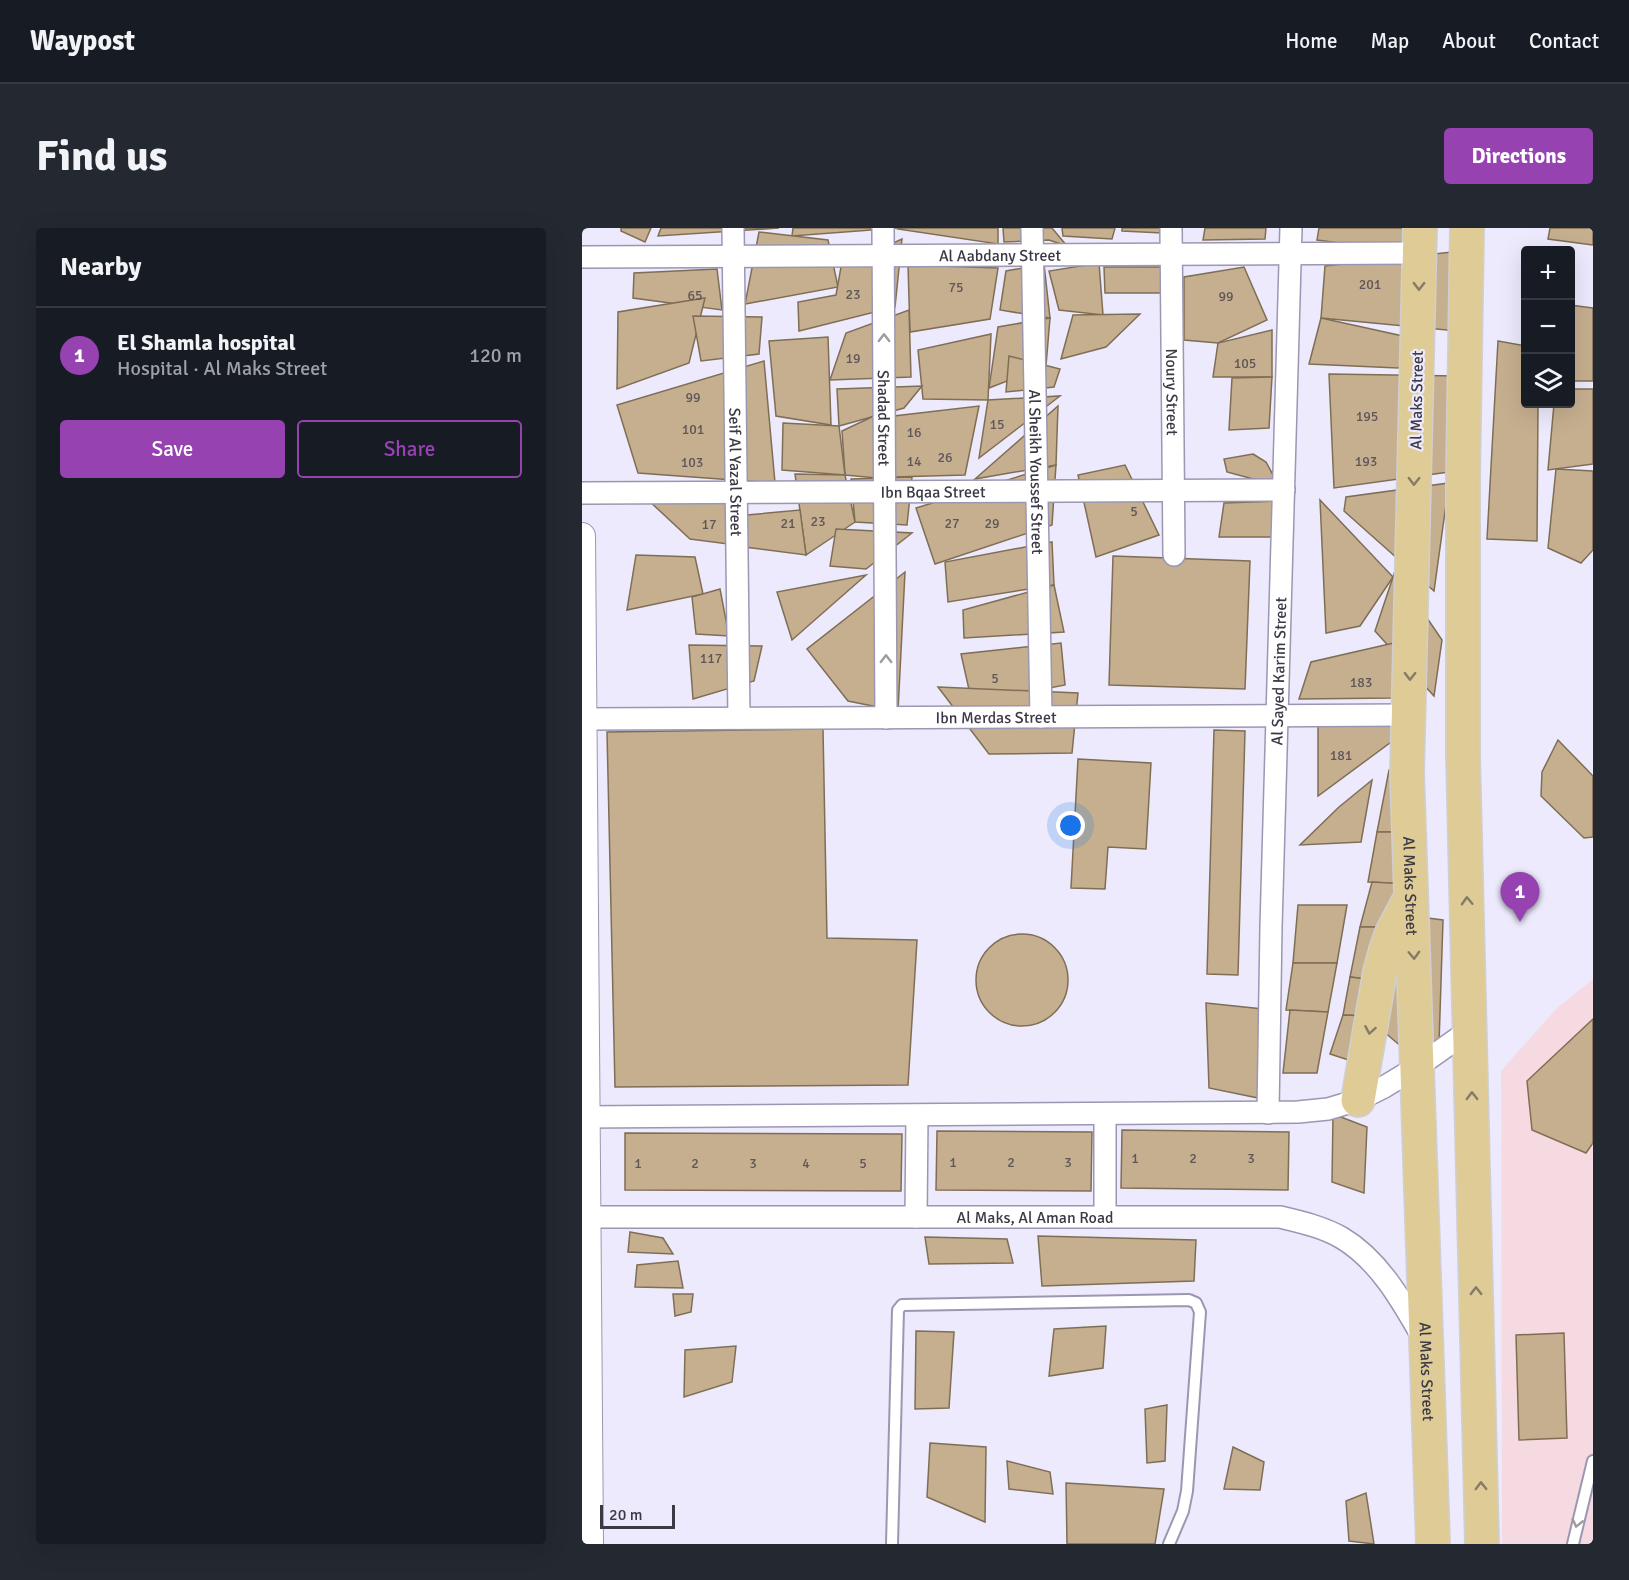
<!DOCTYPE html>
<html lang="en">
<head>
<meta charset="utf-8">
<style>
	body { margin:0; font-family:Signika,sans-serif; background:#242831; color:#f1f3f6 }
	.controls { position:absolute; right:18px; top:18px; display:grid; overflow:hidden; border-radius:6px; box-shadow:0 6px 24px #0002 }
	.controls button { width:54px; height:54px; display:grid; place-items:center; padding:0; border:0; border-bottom:2px solid #363941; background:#171b24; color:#f1f3f6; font:30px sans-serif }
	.scale { position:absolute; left:18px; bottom:15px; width:75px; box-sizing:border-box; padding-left:6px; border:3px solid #3b3945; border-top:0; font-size:16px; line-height:21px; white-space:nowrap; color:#3b3945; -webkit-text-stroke:4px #eceafc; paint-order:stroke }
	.you { position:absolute; left:489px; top:598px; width:21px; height:21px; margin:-15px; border:4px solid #fff; border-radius:50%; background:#1a73e8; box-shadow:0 0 0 9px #1a73e833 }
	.badge { display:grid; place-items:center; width:39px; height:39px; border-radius:50%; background:#9643b1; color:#fff; font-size:20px; font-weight:700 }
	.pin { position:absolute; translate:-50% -50px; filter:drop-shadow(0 2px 3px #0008) }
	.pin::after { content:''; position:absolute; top:32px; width:21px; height:18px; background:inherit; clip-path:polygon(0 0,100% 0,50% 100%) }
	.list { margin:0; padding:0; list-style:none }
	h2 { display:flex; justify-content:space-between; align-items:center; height:78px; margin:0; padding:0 24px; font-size:26px }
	h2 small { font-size:20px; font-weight:400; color:#9ea1a6 }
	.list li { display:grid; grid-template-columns:39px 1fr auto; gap:18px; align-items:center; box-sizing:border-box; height:96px; padding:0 24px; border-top:2px solid #363941 }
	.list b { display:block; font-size:22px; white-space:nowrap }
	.list p { margin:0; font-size:20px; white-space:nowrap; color:#9ea1a6 }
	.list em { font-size:20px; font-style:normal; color:#9ea1a6 }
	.actions { display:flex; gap:12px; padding:18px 24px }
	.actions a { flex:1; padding:14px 0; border:2px solid #9643b1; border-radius:6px; text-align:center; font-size:21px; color:#9643b1 }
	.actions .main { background:#9643b1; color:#fff }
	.icon { flex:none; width:33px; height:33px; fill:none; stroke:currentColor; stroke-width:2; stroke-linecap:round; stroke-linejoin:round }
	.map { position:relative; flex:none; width:1011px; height:1316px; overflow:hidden; border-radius:6px }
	header { display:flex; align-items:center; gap:36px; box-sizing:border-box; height:84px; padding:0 30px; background:#171b24; border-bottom:2px solid #363941 }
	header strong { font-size:28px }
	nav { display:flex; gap:33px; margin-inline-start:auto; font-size:21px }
	.intro { display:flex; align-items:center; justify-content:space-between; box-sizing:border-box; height:144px; padding:0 36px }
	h1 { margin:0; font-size:42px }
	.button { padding:15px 27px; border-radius:6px; background:#9643b1; color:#fff; font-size:21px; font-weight:700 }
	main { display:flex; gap:36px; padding:0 36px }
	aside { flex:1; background:#171b24; border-radius:6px; box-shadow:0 6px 24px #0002 }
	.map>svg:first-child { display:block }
</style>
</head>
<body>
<header>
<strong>Waypost</strong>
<nav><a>Home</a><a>Map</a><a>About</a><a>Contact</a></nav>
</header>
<div class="intro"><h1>Find us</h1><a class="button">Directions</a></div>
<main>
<aside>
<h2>Nearby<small></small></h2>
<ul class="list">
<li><span class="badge">1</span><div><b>El Shamla hospital</b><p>Hospital · Al Maks Street</p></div><em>120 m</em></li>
</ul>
<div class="actions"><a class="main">Save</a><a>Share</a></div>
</aside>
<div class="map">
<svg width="1011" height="1316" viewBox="0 0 1011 1316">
	<rect width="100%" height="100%" fill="#eceafc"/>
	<path fill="#f5dbe1" d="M 1011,751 L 1011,1316 L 920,1316 L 919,843 L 974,781 Z"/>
	<g fill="#c6af8f" stroke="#7f6e56" stroke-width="1.5">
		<path d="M 39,0 L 69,0 L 63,14 L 39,3 Z"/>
		<path d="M 79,0 L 197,0 L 76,8 Z"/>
		<path d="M 211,0 L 316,0 L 210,8 Z"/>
		<path d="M 317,0 L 416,0 L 416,16 L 316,1 Z"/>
		<path d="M 421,0 L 470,0 L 485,18 L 467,12 L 422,14 Z"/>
		<path d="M 480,0 L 533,0 L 530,11 L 481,8 Z"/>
		<path d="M 540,0 L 580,0 L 580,5 L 540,3 Z"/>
		<path d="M 623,0 L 684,0 L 683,11 L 621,12 Z"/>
		<path d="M 737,0 L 851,0 L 850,27 L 735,12 Z"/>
		<path d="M 968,0 L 1011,0 L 1011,17 L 966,11 Z"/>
		<path d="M 177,4 L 246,12 L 256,59 L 163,76 Z"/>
		<path d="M 320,11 L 313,79 L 217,103 L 216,74 L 254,67 L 259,39 Z"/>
		<path d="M 897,21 L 896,105 L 739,90 L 743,38 Z"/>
		<path d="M 517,35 L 521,87 L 477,82 L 467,43 Z"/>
		<path d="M 462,36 L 468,90 L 418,82 L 424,43 Z"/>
		<path d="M 326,37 L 416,40 L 408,91 L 328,104 Z"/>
		<path d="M 522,39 L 579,39 L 579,65 L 523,65 Z"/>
		<path d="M 662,39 L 685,92 L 636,115 L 602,112 L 602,49 Z"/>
		<path d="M 135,41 L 140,82 L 51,70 L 52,45 Z"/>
		<path d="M 123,70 L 107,135 L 35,161 L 36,84 Z"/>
		<path d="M 988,77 L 1011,80 L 1011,153 L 988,153 Z"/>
		<path d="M 327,82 L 329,149 L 248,152 L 264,105 Z"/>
		<path d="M 558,86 L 524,119 L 479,131 L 491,87 Z"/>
		<path d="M 111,88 L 180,89 L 177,126 L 119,133 Z"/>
		<path d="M 468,90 L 464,138 L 407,160 L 416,99 Z"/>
		<path d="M 739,90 L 848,114 L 816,140 L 727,136 Z"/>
		<path d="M 690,102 L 690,149 L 631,149 L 636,115 Z"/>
		<path d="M 409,106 L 406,172 L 341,171 L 336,122 Z"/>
		<path d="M 246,109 L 249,197 L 194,188 L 187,113 Z"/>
		<path d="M 916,113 L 944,118 L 944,176 L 956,176 L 955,313 L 905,311 Z"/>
		<path d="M 427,128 L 478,141 L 472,159 L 424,164 Z"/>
		<path d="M 182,133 L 193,255 L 56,245 L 35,177 Z"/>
		<path d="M 747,146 L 875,148 L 881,242 L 752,260 Z"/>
		<path d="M 690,149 L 687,200 L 647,202 L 650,150 Z"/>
		<path d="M 340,158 L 322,180 L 257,198 L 255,161 Z"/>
		<path d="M 988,161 L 1011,161 L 1011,236 L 966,242 L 972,176 L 988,176 Z"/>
		<path d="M 478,168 L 397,230 L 406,172 Z"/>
		<path d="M 397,178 L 383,247 L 311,249 L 312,188 Z"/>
		<path d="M 476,178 L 474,237 L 393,251 Z"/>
		<path d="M 294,187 L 295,250 L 263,247 L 260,203 Z"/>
		<path d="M 201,195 L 257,198 L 263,247 L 200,242 Z"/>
		<path d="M 671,226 L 684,234 L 697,258 L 645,244 L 642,231 Z"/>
		<path d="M 474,237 L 470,297 L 353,336 L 334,280 Z"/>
		<path d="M 543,237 L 577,307 L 514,329 L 496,247 Z"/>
		<path d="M 974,241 L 1011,243 L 1011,322 L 999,335 L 966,320 Z"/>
		<path d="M 213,246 L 263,247 L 273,294 L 224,327 Z"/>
		<path d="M 330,249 L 325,297 L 273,294 L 269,251 Z"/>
		<path d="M 867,255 L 852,363 L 762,283 L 764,269 Z"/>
		<path d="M 65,271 L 146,272 L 146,316 L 108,311 Z"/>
		<path d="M 738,272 L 811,349 L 778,398 L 744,405 Z"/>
		<path d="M 694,273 L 695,309 L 637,309 L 642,275 Z"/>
		<path d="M 218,282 L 224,327 L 155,318 L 165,287 Z"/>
		<path d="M 254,301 L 330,305 L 284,341 L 248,338 Z"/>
		<path d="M 470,314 L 472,357 L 366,374 L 363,334 Z"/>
		<path d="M 54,327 L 113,329 L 121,366 L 45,382 Z"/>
		<path d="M 531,328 L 668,333 L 663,461 L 527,457 Z"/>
		<path d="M 813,343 L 860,412 L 852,468 L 793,403 Z"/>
		<path d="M 323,344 L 316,483 L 266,473 L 225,421 Z"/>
		<path d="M 284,347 L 210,412 L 195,364 Z"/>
		<path d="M 472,357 L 482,404 L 382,410 L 381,382 Z"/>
		<path d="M 138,361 L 147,408 L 114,406 L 110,369 Z"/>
		<path d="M 829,411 L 811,470 L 717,471 L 729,434 Z"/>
		<path d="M 479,415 L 483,457 L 390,475 L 379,426 Z"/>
		<path d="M 107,417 L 180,418 L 172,453 L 111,471 Z"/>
		<path d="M 356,459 L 496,465 L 490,525 L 407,526 Z"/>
		<path d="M 839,492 L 736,568 L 736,498 Z"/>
		<path d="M 241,501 L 245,710 L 335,712 L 326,857 L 33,859 L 25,504 Z"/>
		<path d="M 632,502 L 663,503 L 656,747 L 625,746 Z"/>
		<path d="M 976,512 L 1011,548 L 1011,609 L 1002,610 L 959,568 L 960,544 Z"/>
		<path d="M 496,531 L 569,535 L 564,621 L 526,619 L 523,661 L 489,660 Z"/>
		<path d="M 807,542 L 825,545 L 824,604 L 795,604 Z"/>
		<path d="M 790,552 L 779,614 L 718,617 L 757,579 Z"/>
		<path d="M 795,604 L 824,604 L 825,656 L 786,654 Z"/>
		<path d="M 790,654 L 825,656 L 813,699 L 778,699 Z"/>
		<path d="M 716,677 L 765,677 L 755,735 L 711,735 Z"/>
		<path d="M 830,688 L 861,692 L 857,816 L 850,815 Z"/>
		<path d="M 830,692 L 828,826 L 794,797 Z"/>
		<path d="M 778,699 L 806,699 L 793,752 L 768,749 Z"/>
		<circle cx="440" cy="752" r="46"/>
		<path d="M 711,735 L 755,735 L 746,784 L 704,782 Z"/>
		<path d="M 768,749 L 793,752 L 786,788 L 761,787 Z"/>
		<path d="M 624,775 L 681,781 L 681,871 L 627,860 Z"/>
		<path d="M 708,782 L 746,784 L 735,845 L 701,845 Z"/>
		<path d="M 761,787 L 786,788 L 782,837 L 748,826 Z"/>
		<path d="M 1011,791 L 1011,915 L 1004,925 L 950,902 L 945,853 Z"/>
		<path d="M 751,886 L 785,899 L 782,965 L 750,954 Z"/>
		<path d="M 540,902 L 707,904 L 706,962 L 539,960 Z"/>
		<path d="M 355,903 L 510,904 L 509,963 L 354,962 Z"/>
		<path d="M 43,905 L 320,906 L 319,963 L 43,962 Z"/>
		<path d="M 48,1004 L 81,1010 L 91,1026 L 46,1024 Z"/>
		<path d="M 456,1008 L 614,1012 L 612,1053 L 460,1058 Z"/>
		<path d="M 343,1009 L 425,1011 L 431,1035 L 347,1036 Z"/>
		<path d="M 96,1033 L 101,1060 L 53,1059 L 55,1037 Z"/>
		<path d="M 91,1066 L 111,1066 L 109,1084 L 93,1088 Z"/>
		<path d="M 524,1098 L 521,1140 L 467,1148 L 472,1101 Z"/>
		<path d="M 334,1103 L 372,1104 L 367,1180 L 333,1181 Z"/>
		<path d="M 982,1105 L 985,1210 L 937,1212 L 934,1107 Z"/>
		<path d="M 154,1118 L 150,1154 L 102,1169 L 103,1122 Z"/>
		<path d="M 585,1177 L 583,1233 L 565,1235 L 563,1181 Z"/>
		<path d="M 348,1215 L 404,1219 L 403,1294 L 345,1269 Z"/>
		<path d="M 651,1219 L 682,1234 L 678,1262 L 642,1261 Z"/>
		<path d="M 425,1233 L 468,1244 L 471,1266 L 427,1261 Z"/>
		<path d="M 484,1255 L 582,1261 L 573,1316 L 485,1316 Z"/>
		<path d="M 784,1265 L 792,1316 L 767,1313 L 764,1273 Z"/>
	</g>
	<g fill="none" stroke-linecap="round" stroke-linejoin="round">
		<g stroke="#9b97b3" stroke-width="14">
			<g id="service">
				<path d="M 310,1316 L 316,1082 L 320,1077 L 607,1072 L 614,1075 L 618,1084 L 605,1263 L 601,1283 L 587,1316"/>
				<path d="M 991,1316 L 1011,1233"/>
			</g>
		</g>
		<g stroke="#9b97b3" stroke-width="24">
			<g id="minor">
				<path id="s1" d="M 151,0 L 157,490"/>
				<path id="s2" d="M 301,0 L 304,490"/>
				<path id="s3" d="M 450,0 L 459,489"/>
				<path id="s4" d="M 589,0 L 592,327"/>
				<path id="s5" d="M 0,29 L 838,25"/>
				<path id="s6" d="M 0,265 L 702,262"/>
				<path id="s7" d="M 2,491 L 827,487"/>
				<path id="s8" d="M 686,885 L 689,699 L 709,0"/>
				<path d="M 0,889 L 716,884 L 746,881 L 776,872 L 802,859 L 835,839 L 889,801"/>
				<path id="s9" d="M 0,989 L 698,989 C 719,994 741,999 760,1010 C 797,1032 820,1073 841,1110"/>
				<path d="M 334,989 L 335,888"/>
				<path d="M 523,989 L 523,886"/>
			</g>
		</g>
		<g stroke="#9b97b3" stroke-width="28">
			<path id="tertiary" d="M 0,308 L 8,1316"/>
		</g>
		<g stroke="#d0cfd2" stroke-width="36">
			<g id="primary">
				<path id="s10" d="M 838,0 L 825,545 L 851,1316"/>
				<path d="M 885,0 L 881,251 L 881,528 L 900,1316"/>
				<path d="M 776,872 L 798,744 L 804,722 L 810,705 L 828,671"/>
			</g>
		</g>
		<use href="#service" stroke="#fff" stroke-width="10"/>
		<use href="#minor" stroke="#fff" stroke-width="21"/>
		<use href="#tertiary" stroke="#fff" stroke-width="26"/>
		<use href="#primary" stroke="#decb95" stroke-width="33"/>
	</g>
	<defs><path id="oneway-chevron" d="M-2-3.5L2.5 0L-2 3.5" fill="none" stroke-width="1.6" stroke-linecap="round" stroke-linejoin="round" transform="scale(1.5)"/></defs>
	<g stroke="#847b69">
		<use href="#oneway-chevron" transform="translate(837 58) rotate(91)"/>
		<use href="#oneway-chevron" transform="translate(832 253) rotate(91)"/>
		<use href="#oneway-chevron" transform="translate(828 448) rotate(91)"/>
		<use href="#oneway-chevron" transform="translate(885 673) rotate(-92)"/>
		<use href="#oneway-chevron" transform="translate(832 727) rotate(88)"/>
		<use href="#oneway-chevron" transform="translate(788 802) rotate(100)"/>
		<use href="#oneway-chevron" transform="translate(890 868) rotate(-91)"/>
		<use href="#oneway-chevron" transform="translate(894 1063) rotate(-91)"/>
		<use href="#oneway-chevron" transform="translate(899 1258) rotate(-91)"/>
	</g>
	<g stroke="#9d9ca2">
		<use href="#oneway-chevron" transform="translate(302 110) rotate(-90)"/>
		<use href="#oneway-chevron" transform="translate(304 431) rotate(-90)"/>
		<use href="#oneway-chevron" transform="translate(995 1295) rotate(103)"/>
	</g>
	<g text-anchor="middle" stroke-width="4.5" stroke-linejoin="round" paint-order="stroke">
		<g font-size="14" fill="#5e5658">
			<text x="788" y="61">201</text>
			<text x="374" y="64">75</text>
			<text x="271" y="71">23</text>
			<text x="113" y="72">65</text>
			<text x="644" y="73">99</text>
			<text x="271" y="135">19</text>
			<text x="663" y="140">105</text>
			<text x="111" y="174">99</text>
			<text x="785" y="193">195</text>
			<text x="415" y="201">15</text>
			<text x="111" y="206">101</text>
			<text x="332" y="209">16</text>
			<text x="363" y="234">26</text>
			<text x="332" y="238">14</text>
			<text x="784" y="238">193</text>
			<text x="110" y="239">103</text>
			<text x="552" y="288">5</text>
			<text x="236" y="298">23</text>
			<text x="206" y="300">21</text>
			<text x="370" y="300">27</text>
			<text x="410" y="300">29</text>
			<text x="127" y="301">17</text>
			<text x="129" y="435">117</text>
			<text x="413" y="455">5</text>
			<text x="779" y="459">183</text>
			<text x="759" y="532">181</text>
			<text x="553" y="935">1</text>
			<text x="611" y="935">2</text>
			<text x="669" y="935">3</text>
			<text x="371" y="939">1</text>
			<text x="429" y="939">2</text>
			<text x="486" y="939">3</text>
			<text x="56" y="940">1</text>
			<text x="113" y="940">2</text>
			<text x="171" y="940">3</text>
			<text x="224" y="940">4</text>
			<text x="281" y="940">5</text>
		</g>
		<g font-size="16" fill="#3b3945" stroke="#eceafc">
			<text dy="6" stroke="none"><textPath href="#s5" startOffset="418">Al Aabdany Street</textPath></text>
			<text dy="6" stroke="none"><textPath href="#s4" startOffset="164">Noury Street</textPath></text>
			<text transform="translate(834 172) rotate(-89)" y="6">Al Maks Street</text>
			<text dy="6" stroke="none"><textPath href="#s2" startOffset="190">Shadad Street</textPath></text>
			<text dy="6" stroke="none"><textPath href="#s3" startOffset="244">Al Sheikh Youssef Street</textPath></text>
			<text dy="6" stroke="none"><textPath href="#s1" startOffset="244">Seif Al Yazal Street</textPath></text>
			<text dy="6" stroke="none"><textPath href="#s6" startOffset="351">Ibn Bqaa Street</textPath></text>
			<text dy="6" stroke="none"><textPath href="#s8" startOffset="442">Al Sayed Karim Street</textPath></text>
			<text dy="6" stroke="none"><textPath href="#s7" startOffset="412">Ibn Merdas Street</textPath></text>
			<text dy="6" stroke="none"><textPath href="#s10" startOffset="658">Al Maks Street</textPath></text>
			<text dy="6" stroke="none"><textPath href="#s9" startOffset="453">Al Maks, Al Aman Road</textPath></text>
			<text dy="6" stroke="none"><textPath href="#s10" startOffset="1144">Al Maks Street</textPath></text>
		</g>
	</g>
</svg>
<div class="controls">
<button>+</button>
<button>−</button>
<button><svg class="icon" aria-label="layers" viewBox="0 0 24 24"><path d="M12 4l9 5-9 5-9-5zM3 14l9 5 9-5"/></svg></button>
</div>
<div class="scale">20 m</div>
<div class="you"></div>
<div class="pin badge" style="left:938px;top:694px">1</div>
</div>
</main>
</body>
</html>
